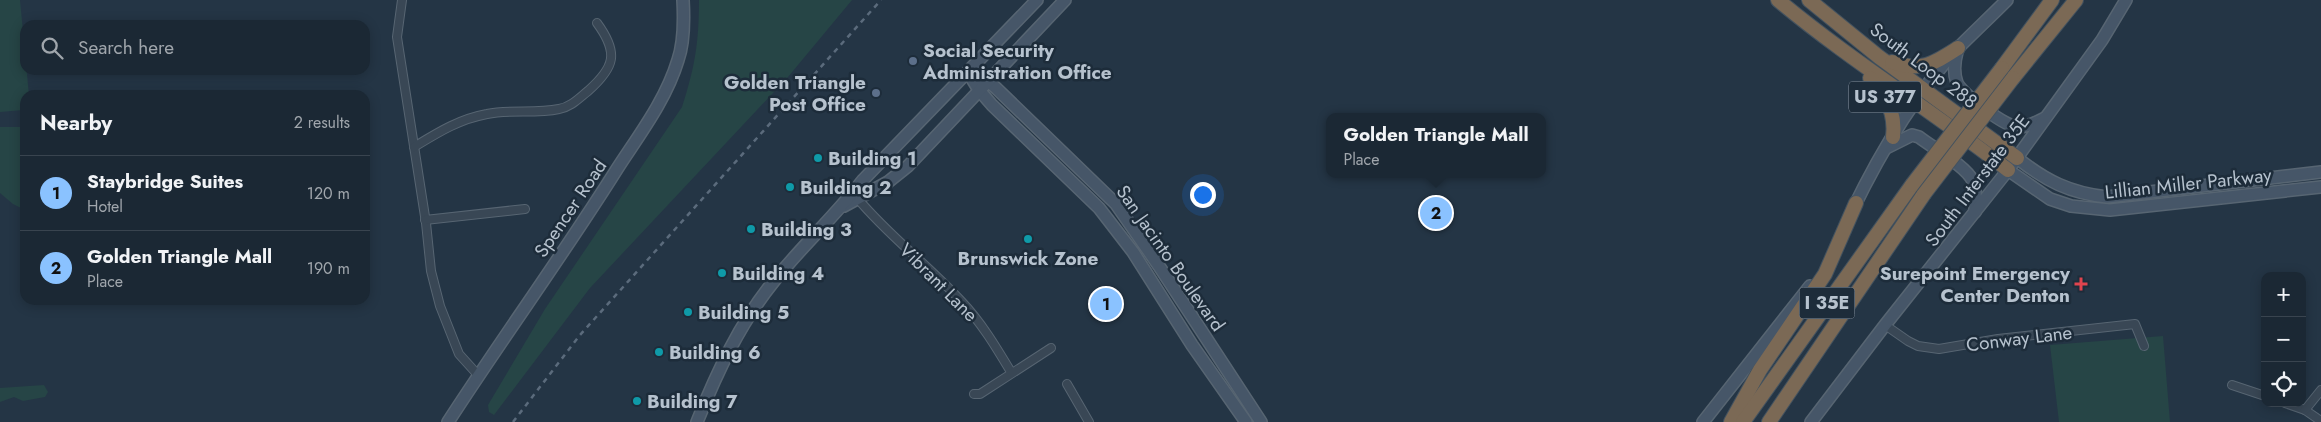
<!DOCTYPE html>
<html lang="en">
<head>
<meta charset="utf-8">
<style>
	body { margin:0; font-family:Jost,sans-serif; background:#283440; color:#f1f3f6 }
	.controls { position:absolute; right:15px; bottom:15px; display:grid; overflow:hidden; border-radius:10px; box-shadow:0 2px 12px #0003 }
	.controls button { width:45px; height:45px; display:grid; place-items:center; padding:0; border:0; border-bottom:1px solid #39444f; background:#1b2834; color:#f1f3f6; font:25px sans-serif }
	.you { position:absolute; left:1202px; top:194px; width:18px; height:18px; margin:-12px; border:4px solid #fff; border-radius:50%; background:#1a73e8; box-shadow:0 0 0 8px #1a73e833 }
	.badge { display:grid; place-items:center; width:32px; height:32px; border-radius:50%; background:#8ac2ff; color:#111; font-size:16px; font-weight:700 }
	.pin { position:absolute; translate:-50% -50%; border:2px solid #fff; box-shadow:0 1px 5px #0006 }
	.popup { position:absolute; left:1326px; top:113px; width:220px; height:65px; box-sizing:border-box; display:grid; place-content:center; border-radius:10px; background:#1b2834; filter:drop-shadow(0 1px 4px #0005); font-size:16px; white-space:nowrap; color:#a0a6ac }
	.popup b { font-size:19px; color:#f1f3f6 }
	.popup::after { content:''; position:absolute; left:50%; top:100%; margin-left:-10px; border:10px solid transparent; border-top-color:#1b2834 }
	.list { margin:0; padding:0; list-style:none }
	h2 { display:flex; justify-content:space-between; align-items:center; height:65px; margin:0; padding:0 20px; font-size:21px }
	h2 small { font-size:16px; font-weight:400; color:#a0a6ac }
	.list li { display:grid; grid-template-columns:32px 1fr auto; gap:15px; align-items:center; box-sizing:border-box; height:75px; padding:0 20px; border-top:1px solid #39444f }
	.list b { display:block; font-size:19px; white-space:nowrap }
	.list p { margin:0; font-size:16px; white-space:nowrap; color:#a0a6ac }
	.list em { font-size:16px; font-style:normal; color:#a0a6ac }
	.icon { flex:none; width:28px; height:28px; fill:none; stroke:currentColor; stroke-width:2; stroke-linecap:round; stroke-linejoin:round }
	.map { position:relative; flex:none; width:2321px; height:422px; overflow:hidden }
	.search { position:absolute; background:#1b2834; box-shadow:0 2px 12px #0003; left:20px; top:20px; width:350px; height:55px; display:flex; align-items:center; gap:12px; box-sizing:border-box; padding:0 18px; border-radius:15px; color:#a0a6ac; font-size:19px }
	.panel { position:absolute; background:#1b2834; box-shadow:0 2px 12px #0003; left:20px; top:90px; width:350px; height:215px; border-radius:15px }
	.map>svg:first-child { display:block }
</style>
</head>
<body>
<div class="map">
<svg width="2321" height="422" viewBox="0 0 2321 422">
	<rect width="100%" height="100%" fill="#243545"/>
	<g fill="#264546">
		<path d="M 0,0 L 20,0 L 29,95 L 25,95 L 25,108 L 23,110 L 0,112 Z"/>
		<path d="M 699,0 L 852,0 L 788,77 L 590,288 L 494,415 L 489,412 L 488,405 L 545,309 L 682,107 C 695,67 699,42 699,0 Z"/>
		<path d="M 0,127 L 20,127 L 25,129 L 25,210 L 13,204 L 0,193 Z"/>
		<path d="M 2163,336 L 2170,422 L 2059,422 L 2050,345 Z"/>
		<path d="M 44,385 L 48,392 L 45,397 L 23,401 L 14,397 L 0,402 L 0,388 Z"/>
	</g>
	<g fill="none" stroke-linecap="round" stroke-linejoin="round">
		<g stroke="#576572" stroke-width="10">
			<g id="street">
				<path d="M 402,0 L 397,37 L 426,223 L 431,271 L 440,306 L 459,354 L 478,375"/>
				<path d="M 414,147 C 437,133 459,119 487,114 C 511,109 535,114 559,109 C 571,107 579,98 588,91 C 615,67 619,53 597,23"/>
				<path d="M 858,199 C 889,236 928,265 961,301 C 981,322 996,347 1011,372"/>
				<path d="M 425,220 L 525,209"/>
				<path d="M 1885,325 L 1908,341 L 1918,346 L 1939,349 L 1998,339 L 2135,324 L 2144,346"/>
				<path d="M 1067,384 L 1089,422"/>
				<path d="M 2232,385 L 2265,396"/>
				<path d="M 974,394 L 980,394 L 1051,348"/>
				<path d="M 2285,403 L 2305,410 L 2321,421"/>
				<path d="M 2305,410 L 2321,390"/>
			</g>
		</g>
		<g stroke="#576572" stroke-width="14">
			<g id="secondary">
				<path d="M 1957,52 C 1954,63 1953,72 1957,83 C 1963,94 2006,128 2019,127 C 2028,127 2037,122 2045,118"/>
				<path d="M 968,72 L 987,80 L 997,89 L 1116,204 L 1159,266 L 1261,422"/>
				<path d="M 968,72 L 979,90 L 992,105 L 1099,208 L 1133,252 L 1192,345 L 1246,422"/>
				<path d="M 1888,147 L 1912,135 L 1919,137 C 1933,148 1966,166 1973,181 C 1977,191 1975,202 1975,212"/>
				<path d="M 2017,158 C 2046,181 2070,193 2107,197 L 2321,172"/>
				<path d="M 2008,170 L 2050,199 L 2071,206 L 2110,210 L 2321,187"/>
				<path d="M 844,206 L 888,182 L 908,166 L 1065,0"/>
				<path d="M 1852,211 C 1880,153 1914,95 1958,48 C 1974,32 1991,16 2007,0"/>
				<path d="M 448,422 C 503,337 563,255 617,169 C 639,135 666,100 678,60 C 684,43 684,18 683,0"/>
				<path d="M 697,422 C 717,372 740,323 774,281 C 802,246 835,216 863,180 L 1037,0"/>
				<path d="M 1703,422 L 1810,286"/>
				<path d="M 1811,422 L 1885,325 L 2008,170 L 2102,40 L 2126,0"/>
			</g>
		</g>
		<g stroke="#43525f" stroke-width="16">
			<g id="highway">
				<path d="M 1778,0 C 1851,61 1933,111 2008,170"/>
				<path d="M 1809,0 L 1879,57 L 2017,158"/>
				<path d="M 1892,62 C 1922,72 1933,64 1958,48"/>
				<path d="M 2002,68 L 2052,0"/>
				<path d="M 1870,78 C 1886,97 1896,112 1893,137"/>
				<path d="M 2013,78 L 2076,0"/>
				<path d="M 1731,422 L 1760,370 L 1825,274 L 1856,203"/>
				<path d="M 1743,422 L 1912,185"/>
				<path d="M 1769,422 L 1924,194"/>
			</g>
		</g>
		<use href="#street" stroke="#394755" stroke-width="8"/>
		<use href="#secondary" stroke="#465668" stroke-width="11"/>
		<use href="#highway" stroke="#7b6955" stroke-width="14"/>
		<path stroke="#5b6b7c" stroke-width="2.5" stroke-dasharray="5 5" stroke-linecap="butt" d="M 513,422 L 580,335 L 881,0"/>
		<g stroke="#43525f" stroke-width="16" stroke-linecap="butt">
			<g id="highway-bridge">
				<path d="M 1912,185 L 2002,68"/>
				<path d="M 1924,194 L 2013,78"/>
			</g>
		</g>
		<use href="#highway-bridge" stroke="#7b6955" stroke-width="14"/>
	</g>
	<g fill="#5c6f8a" stroke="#1d2c3a" stroke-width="2">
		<circle cx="913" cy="61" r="5"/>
		<circle cx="876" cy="93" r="5"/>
	</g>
	<g fill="#0f9aa8" stroke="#1d2c3a" stroke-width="2">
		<circle cx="818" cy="158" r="5"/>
		<circle cx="790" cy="187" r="5"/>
		<circle cx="751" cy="229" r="5"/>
		<circle cx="1028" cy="239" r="5"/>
		<circle cx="722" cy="273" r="5"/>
		<circle cx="688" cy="312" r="5"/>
		<circle cx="659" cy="352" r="5"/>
		<circle cx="637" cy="401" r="5"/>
	</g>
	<path fill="#e0444e" stroke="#1d2c3a" stroke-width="2" d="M2078.5 276.5h5v5h5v5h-5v5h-5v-5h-5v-5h5z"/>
	<g text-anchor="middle" stroke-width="5" stroke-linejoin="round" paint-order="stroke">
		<g fill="#1d2c3a" stroke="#8895a2" stroke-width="1">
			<rect x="1849" y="81.5" width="72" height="31" rx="4"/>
			<rect x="1799.5" y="287.5" width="55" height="31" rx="4"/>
		</g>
		<g font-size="18" font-weight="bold" fill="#b6c2ce">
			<text x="1885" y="103">US 377</text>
			<text x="1827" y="309">I 35E</text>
		</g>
		<g font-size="19" font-weight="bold" fill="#b6c2ce" stroke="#1d2c3a" text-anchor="start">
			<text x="923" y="57">Social Security<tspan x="923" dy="22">Administration Office</tspan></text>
			<text x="866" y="89" text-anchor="end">Golden Triangle<tspan x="866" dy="22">Post Office</tspan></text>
			<text x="828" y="165">Building 1</text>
			<text x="800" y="194">Building 2</text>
			<text x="761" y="236">Building 3</text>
			<text x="1028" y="265" text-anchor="middle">Brunswick Zone</text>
			<text x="732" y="280">Building 4</text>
			<text x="2070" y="280" text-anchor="end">Surepoint Emergency<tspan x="2070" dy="22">Center Denton</tspan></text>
			<text x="698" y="319">Building 5</text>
			<text x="669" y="359">Building 6</text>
			<text x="647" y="408">Building 7</text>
		</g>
		<g font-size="19" fill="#b6c2ce" stroke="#1d2c3a">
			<text transform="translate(1924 65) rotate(37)" y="7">South Loop 288</text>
			<text transform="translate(1977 180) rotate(-53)" y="7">South Interstate 35E</text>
			<text transform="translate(2188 183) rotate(-6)" y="7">Lillian Miller Parkway</text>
			<text transform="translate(570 208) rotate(-56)" y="7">Spencer Road</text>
			<text transform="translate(1171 258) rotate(55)" y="7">San Jacinto Boulevard</text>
			<text transform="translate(939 282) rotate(45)" y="7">Vibrant Lane</text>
			<text transform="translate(2019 338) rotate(-7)" y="7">Conway Lane</text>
		</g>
	</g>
</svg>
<div class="controls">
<button>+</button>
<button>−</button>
<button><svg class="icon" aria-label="locate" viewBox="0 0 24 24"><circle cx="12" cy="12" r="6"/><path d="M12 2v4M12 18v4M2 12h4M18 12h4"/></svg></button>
</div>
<div class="you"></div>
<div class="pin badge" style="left:1106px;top:304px">1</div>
<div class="pin badge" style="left:1436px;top:213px">2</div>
<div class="popup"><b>Golden Triangle Mall</b>Place</div>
<div class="search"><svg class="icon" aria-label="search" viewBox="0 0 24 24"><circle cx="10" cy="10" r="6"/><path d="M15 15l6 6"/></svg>Search here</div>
<section class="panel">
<h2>Nearby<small>2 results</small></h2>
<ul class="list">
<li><span class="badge">1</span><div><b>Staybridge Suites</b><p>Hotel</p></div><em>120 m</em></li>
<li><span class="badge">2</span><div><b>Golden Triangle Mall</b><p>Place</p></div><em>190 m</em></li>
</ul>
</section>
</div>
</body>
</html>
